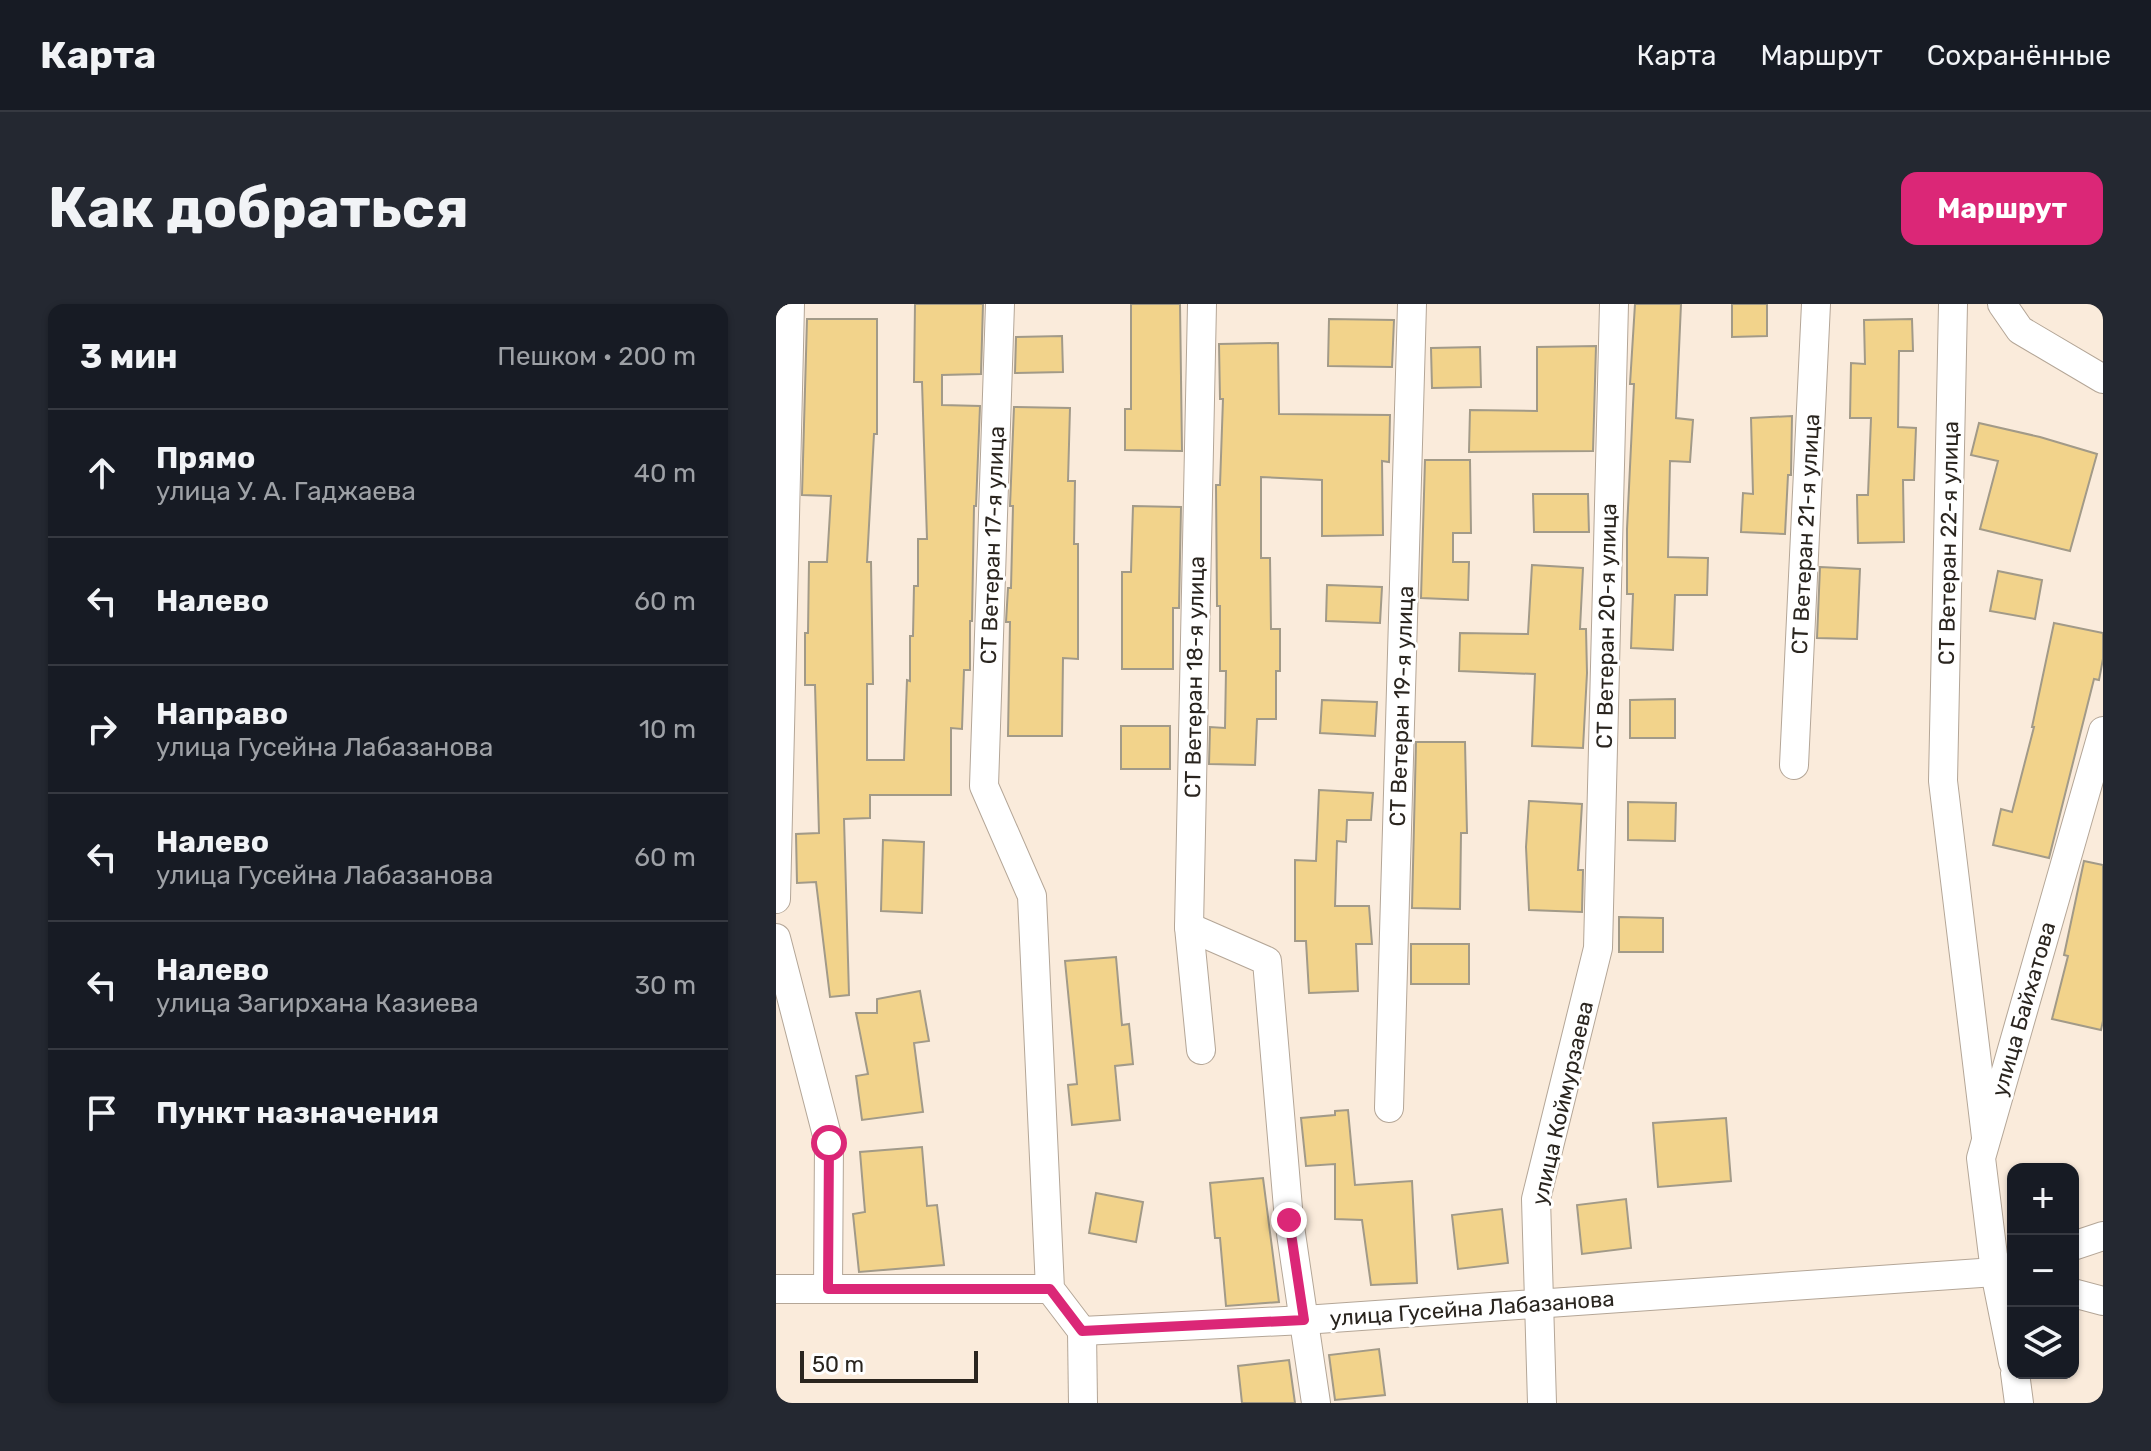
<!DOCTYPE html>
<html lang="ru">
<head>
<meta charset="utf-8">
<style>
	body { margin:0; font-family:Rubik,sans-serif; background:#242831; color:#f1f3f6 }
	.controls { position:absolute; right:24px; bottom:24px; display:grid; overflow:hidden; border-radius:16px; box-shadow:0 2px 6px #0004 }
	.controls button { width:72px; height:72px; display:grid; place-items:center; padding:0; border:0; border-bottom:2px solid #363941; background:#171b24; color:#f1f3f6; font:40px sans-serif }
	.scale { position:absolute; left:24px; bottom:20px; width:178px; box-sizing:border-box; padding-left:8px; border:4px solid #2a251f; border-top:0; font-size:22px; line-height:28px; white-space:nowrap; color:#2a251f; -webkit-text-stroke:6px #fff; paint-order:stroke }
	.stop { position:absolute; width:24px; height:24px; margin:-18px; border:6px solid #db2777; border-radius:50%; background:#fff }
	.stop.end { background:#db2777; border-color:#fff; box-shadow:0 2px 8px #0008 }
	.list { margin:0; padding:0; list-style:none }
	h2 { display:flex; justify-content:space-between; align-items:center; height:104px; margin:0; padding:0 32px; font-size:34px }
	h2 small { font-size:26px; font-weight:400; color:#9ea1a6 }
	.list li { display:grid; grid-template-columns:52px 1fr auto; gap:24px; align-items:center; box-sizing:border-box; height:128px; padding:0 32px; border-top:2px solid #363941 }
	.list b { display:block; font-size:30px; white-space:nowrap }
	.list p { margin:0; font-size:26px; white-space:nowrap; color:#9ea1a6 }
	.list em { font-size:26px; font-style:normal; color:#9ea1a6 }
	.icon { flex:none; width:44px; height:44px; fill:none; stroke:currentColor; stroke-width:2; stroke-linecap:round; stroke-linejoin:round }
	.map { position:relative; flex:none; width:1327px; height:1099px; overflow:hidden; border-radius:16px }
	header { display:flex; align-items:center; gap:48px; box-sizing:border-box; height:112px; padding:0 40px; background:#171b24; border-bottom:2px solid #363941 }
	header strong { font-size:38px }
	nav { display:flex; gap:44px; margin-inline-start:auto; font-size:28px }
	.intro { display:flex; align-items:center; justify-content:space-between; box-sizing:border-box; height:192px; padding:0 48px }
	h1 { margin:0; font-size:56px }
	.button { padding:20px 36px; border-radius:16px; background:#db2777; color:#fff; font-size:28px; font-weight:700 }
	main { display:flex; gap:48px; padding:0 48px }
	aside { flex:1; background:#171b24; border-radius:16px; box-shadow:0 2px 6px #0004 }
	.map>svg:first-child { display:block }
</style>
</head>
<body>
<header>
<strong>Карта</strong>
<nav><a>Карта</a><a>Маршрут</a><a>Сохранённые</a></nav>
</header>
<div class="intro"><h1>Как добраться</h1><a class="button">Маршрут</a></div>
<main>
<aside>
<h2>3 мин<small>Пешком · 200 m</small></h2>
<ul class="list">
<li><svg class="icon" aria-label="ahead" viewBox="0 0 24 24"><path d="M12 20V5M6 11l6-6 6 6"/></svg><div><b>Прямо</b><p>улица У. А. Гаджаева</p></div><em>40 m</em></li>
<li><svg class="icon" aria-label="left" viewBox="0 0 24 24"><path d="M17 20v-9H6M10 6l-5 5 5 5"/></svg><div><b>Налево</b></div><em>60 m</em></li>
<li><svg class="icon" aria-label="right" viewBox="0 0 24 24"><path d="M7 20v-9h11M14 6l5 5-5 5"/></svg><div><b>Направо</b><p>улица Гусейна Лабазанова</p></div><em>10 m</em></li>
<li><svg class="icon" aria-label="left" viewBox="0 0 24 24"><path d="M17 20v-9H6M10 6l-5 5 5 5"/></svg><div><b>Налево</b><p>улица Гусейна Лабазанова</p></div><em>60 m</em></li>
<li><svg class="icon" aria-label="left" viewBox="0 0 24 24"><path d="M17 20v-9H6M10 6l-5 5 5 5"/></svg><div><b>Налево</b><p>улица Загирхана Казиева</p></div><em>30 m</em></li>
<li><svg class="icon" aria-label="arrive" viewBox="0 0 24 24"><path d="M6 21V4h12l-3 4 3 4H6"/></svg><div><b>Пункт назначения</b></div></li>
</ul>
</aside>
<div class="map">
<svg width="1327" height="1099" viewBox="0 0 1327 1099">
	<rect width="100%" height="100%" fill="#faebdb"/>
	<g fill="#f2d38b" stroke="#a29a88" stroke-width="2">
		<path d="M 139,0 L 207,0 L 205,70 L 166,71 L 166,101 L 204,102 L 200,202 L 198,202 L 196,317 L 194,317 L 194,366 L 188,366 L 186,425 L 175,424 L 175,491 L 94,491 L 94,514 L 68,515 L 73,691 L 54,693 L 40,578 L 21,579 L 20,530 L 43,529 L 39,381 L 29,381 L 29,329 L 32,329 L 33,258 L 51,258 L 55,192 L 26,191 L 31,15 L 101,15 L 101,130 L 98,130 L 91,258 L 95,258 L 97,380 L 91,380 L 91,456 L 128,456 L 131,376 L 134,377 L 134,332 L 137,332 L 138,282 L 142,282 L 142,235 L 151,235 L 146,78 L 138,78 Z"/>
		<path d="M 355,0 L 404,0 L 406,147 L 349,146 L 349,105 L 355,105 Z"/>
		<path d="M 859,0 L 905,0 L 900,114 L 917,116 L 914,158 L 894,157 L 892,253 L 932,254 L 931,291 L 899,291 L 897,346 L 855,344 L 857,290 L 851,290 L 851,225 L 858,80 L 854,80 Z"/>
		<path d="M 956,0 L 991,0 L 991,32 L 956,33 Z"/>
		<path d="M 553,15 L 618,16 L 616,63 L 552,62 Z"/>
		<path d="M 1136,15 L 1137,47 L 1123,47 L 1122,123 L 1140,124 L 1138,176 L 1127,176 L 1128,238 L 1082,239 L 1081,191 L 1092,191 L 1095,114 L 1074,114 L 1075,59 L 1089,60 L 1088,16 Z"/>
		<path d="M 286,32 L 287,68 L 239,69 L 240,33 Z"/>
		<path d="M 502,39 L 503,110 L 614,111 L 613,158 L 606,157 L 607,231 L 546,232 L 546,176 L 485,173 L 485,254 L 494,254 L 495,325 L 504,325 L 504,367 L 500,367 L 500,415 L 481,415 L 479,461 L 433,460 L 434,423 L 449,424 L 450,367 L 444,367 L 444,302 L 441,302 L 440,181 L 444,181 L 447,95 L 444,95 L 443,40 Z"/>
		<path d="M 820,42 L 817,147 L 693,148 L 694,106 L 761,107 L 761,43 Z"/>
		<path d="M 704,43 L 705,83 L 656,84 L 655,44 Z"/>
		<path d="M 238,103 L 294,104 L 292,177 L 299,177 L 298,240 L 302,240 L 302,355 L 287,354 L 286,432 L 232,432 L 234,318 L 230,318 L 232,284 L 235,284 L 237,202 L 234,202 Z"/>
		<path d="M 1016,112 L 1015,171 L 1012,171 L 1009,230 L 965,228 L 967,189 L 977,190 L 975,114 Z"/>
		<path d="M 1203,119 L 1264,133 L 1321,150 L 1294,247 L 1204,225 L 1222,157 L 1195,151 Z"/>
		<path d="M 649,156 L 694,156 L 695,229 L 677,229 L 677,258 L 693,258 L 692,296 L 645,294 Z"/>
		<path d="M 757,190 L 812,190 L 813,228 L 758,228 Z"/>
		<path d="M 357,202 L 405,203 L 403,304 L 397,304 L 397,365 L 346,365 L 346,268 L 355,268 Z"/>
		<path d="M 756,261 L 807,264 L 804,325 L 810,325 L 811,369 L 807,444 L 756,442 L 759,370 L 683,367 L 684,329 L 752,330 Z"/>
		<path d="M 1044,263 L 1084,265 L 1081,335 L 1041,334 Z"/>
		<path d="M 1222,267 L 1266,276 L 1259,315 L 1214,307 Z"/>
		<path d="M 551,281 L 606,283 L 604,319 L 550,317 Z"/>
		<path d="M 1278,319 L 1327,329 L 1327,355 L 1323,376 L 1318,375 L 1273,554 L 1217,541 L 1225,505 L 1236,508 L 1258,423 L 1256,423 Z"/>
		<path d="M 899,395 L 899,434 L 854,434 L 854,396 Z"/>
		<path d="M 546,396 L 601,398 L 599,432 L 544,429 Z"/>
		<rect x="345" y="422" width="49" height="43"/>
		<path d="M 640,438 L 689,438 L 691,529 L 685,529 L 684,605 L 636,604 Z"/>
		<path d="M 543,486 L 597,489 L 595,516 L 571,516 L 570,538 L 561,537 L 559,602 L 593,602 L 596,640 L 580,640 L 582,687 L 533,689 L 530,637 L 519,637 L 519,556 L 540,557 Z"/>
		<path d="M 753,497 L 806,500 L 802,566 L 807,566 L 806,608 L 753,606 L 750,543 Z"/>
		<path d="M 852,498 L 900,499 L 899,537 L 852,536 Z"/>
		<path d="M 107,536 L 148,538 L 146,609 L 105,607 Z"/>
		<path d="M 1308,557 L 1327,561 L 1327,717 L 1325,726 L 1276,715 L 1292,652 L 1288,651 Z"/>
		<path d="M 843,613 L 887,614 L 887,648 L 843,648 Z"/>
		<rect x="635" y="640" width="58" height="40"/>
		<path d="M 340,653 L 346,721 L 353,720 L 357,760 L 339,762 L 344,816 L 296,821 L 292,781 L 301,780 L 289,657 Z"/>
		<path d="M 144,687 L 153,737 L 138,739 L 147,808 L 86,816 L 80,772 L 92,770 L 80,709 L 101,709 L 101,695 Z"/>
		<path d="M 572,806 L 579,881 L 636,877 L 641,979 L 595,981 L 586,916 L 559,915 L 559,860 L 530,862 L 525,814 L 559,811 L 559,807 Z"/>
		<path d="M 950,814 L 955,877 L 882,883 L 877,819 Z"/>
		<path d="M 146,843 L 151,902 L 161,901 L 168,961 L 83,968 L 77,910 L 89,908 L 84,848 Z"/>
		<path d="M 487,874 L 503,998 L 450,1002 L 444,934 L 439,934 L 434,879 Z"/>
		<path d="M 320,889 L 367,898 L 360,938 L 313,929 Z"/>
		<path d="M 850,895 L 855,944 L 806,950 L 801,901 Z"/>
		<path d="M 726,905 L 732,959 L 682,965 L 676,911 Z"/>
		<path d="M 603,1045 L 609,1091 L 559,1096 L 553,1051 Z"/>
		<path d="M 513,1056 L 519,1099 L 466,1099 L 462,1062 Z"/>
	</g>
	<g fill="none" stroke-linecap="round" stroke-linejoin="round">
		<g stroke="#b4a697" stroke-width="30">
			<g id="minor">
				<path d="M 224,0 L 208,482 L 256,592 L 274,985 L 306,1027 L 528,1016 L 1219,968 L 1237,973"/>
				<path d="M 1177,0 L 1167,477 L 1210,833"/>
				<path d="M 1226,0 L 1244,26 L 1327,75"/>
				<path d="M 1018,461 L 1040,0"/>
				<path d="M 0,595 L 14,0"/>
				<path d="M 413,623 L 491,657 L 513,916 L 540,1099"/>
				<path d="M 0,634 L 53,839 L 52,985"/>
				<path d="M 425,746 L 413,623 L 426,0"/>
				<path d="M 613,804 L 636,0"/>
				<path d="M 1297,942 L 1327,932"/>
				<path d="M 1234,963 L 1219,968 L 1205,854 L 1327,427"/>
				<path d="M 1219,968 L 1237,1058"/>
				<path d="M 0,985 L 274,985"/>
				<path d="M 1297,989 L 1327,997"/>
				<path d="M 306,1027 L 307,1099"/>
				<path d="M 1239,1069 L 1243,1099"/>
				<path d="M 766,1099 L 760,895 L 822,644 L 838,0"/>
			</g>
		</g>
		<use href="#minor" stroke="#fff" stroke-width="28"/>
	</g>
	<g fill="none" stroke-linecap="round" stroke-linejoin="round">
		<path stroke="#db2777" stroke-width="10" d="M 53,839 L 52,985 L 274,985 L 306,1027 L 528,1016 L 513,916"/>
	</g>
	<g text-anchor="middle" stroke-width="6" stroke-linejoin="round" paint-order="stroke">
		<g font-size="22" fill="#2a251f" stroke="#fff">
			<text transform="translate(1029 230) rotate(-87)" y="8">СТ Ветеран 21-я улица</text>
			<text transform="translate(1172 239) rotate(-89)" y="8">СТ Ветеран 22-я улица</text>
			<text transform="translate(216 241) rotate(-88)" y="8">СТ Ветеран 17-я улица</text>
			<text transform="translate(830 322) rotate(-89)" y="8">СТ Ветеран 20-я улица</text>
			<text transform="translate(418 373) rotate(-89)" y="8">СТ Ветеран 18-я улица</text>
			<text transform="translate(625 402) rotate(-88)" y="8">СТ Ветеран 19-я улица</text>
			<text transform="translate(1247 705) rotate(-74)" y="8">улица Байхатова</text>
			<text transform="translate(786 799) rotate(-77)" y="8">улица Коймурзаева</text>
			<text transform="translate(696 1004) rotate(-4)" y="8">улица Гусейна Лабазанова</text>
		</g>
	</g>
</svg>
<div class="controls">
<button>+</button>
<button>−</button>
<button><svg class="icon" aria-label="layers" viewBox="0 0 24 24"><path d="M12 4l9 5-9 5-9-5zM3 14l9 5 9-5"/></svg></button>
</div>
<div class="scale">50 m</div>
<div class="stop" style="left:53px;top:839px"></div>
<div class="stop end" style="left:513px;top:916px"></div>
</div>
</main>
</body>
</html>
